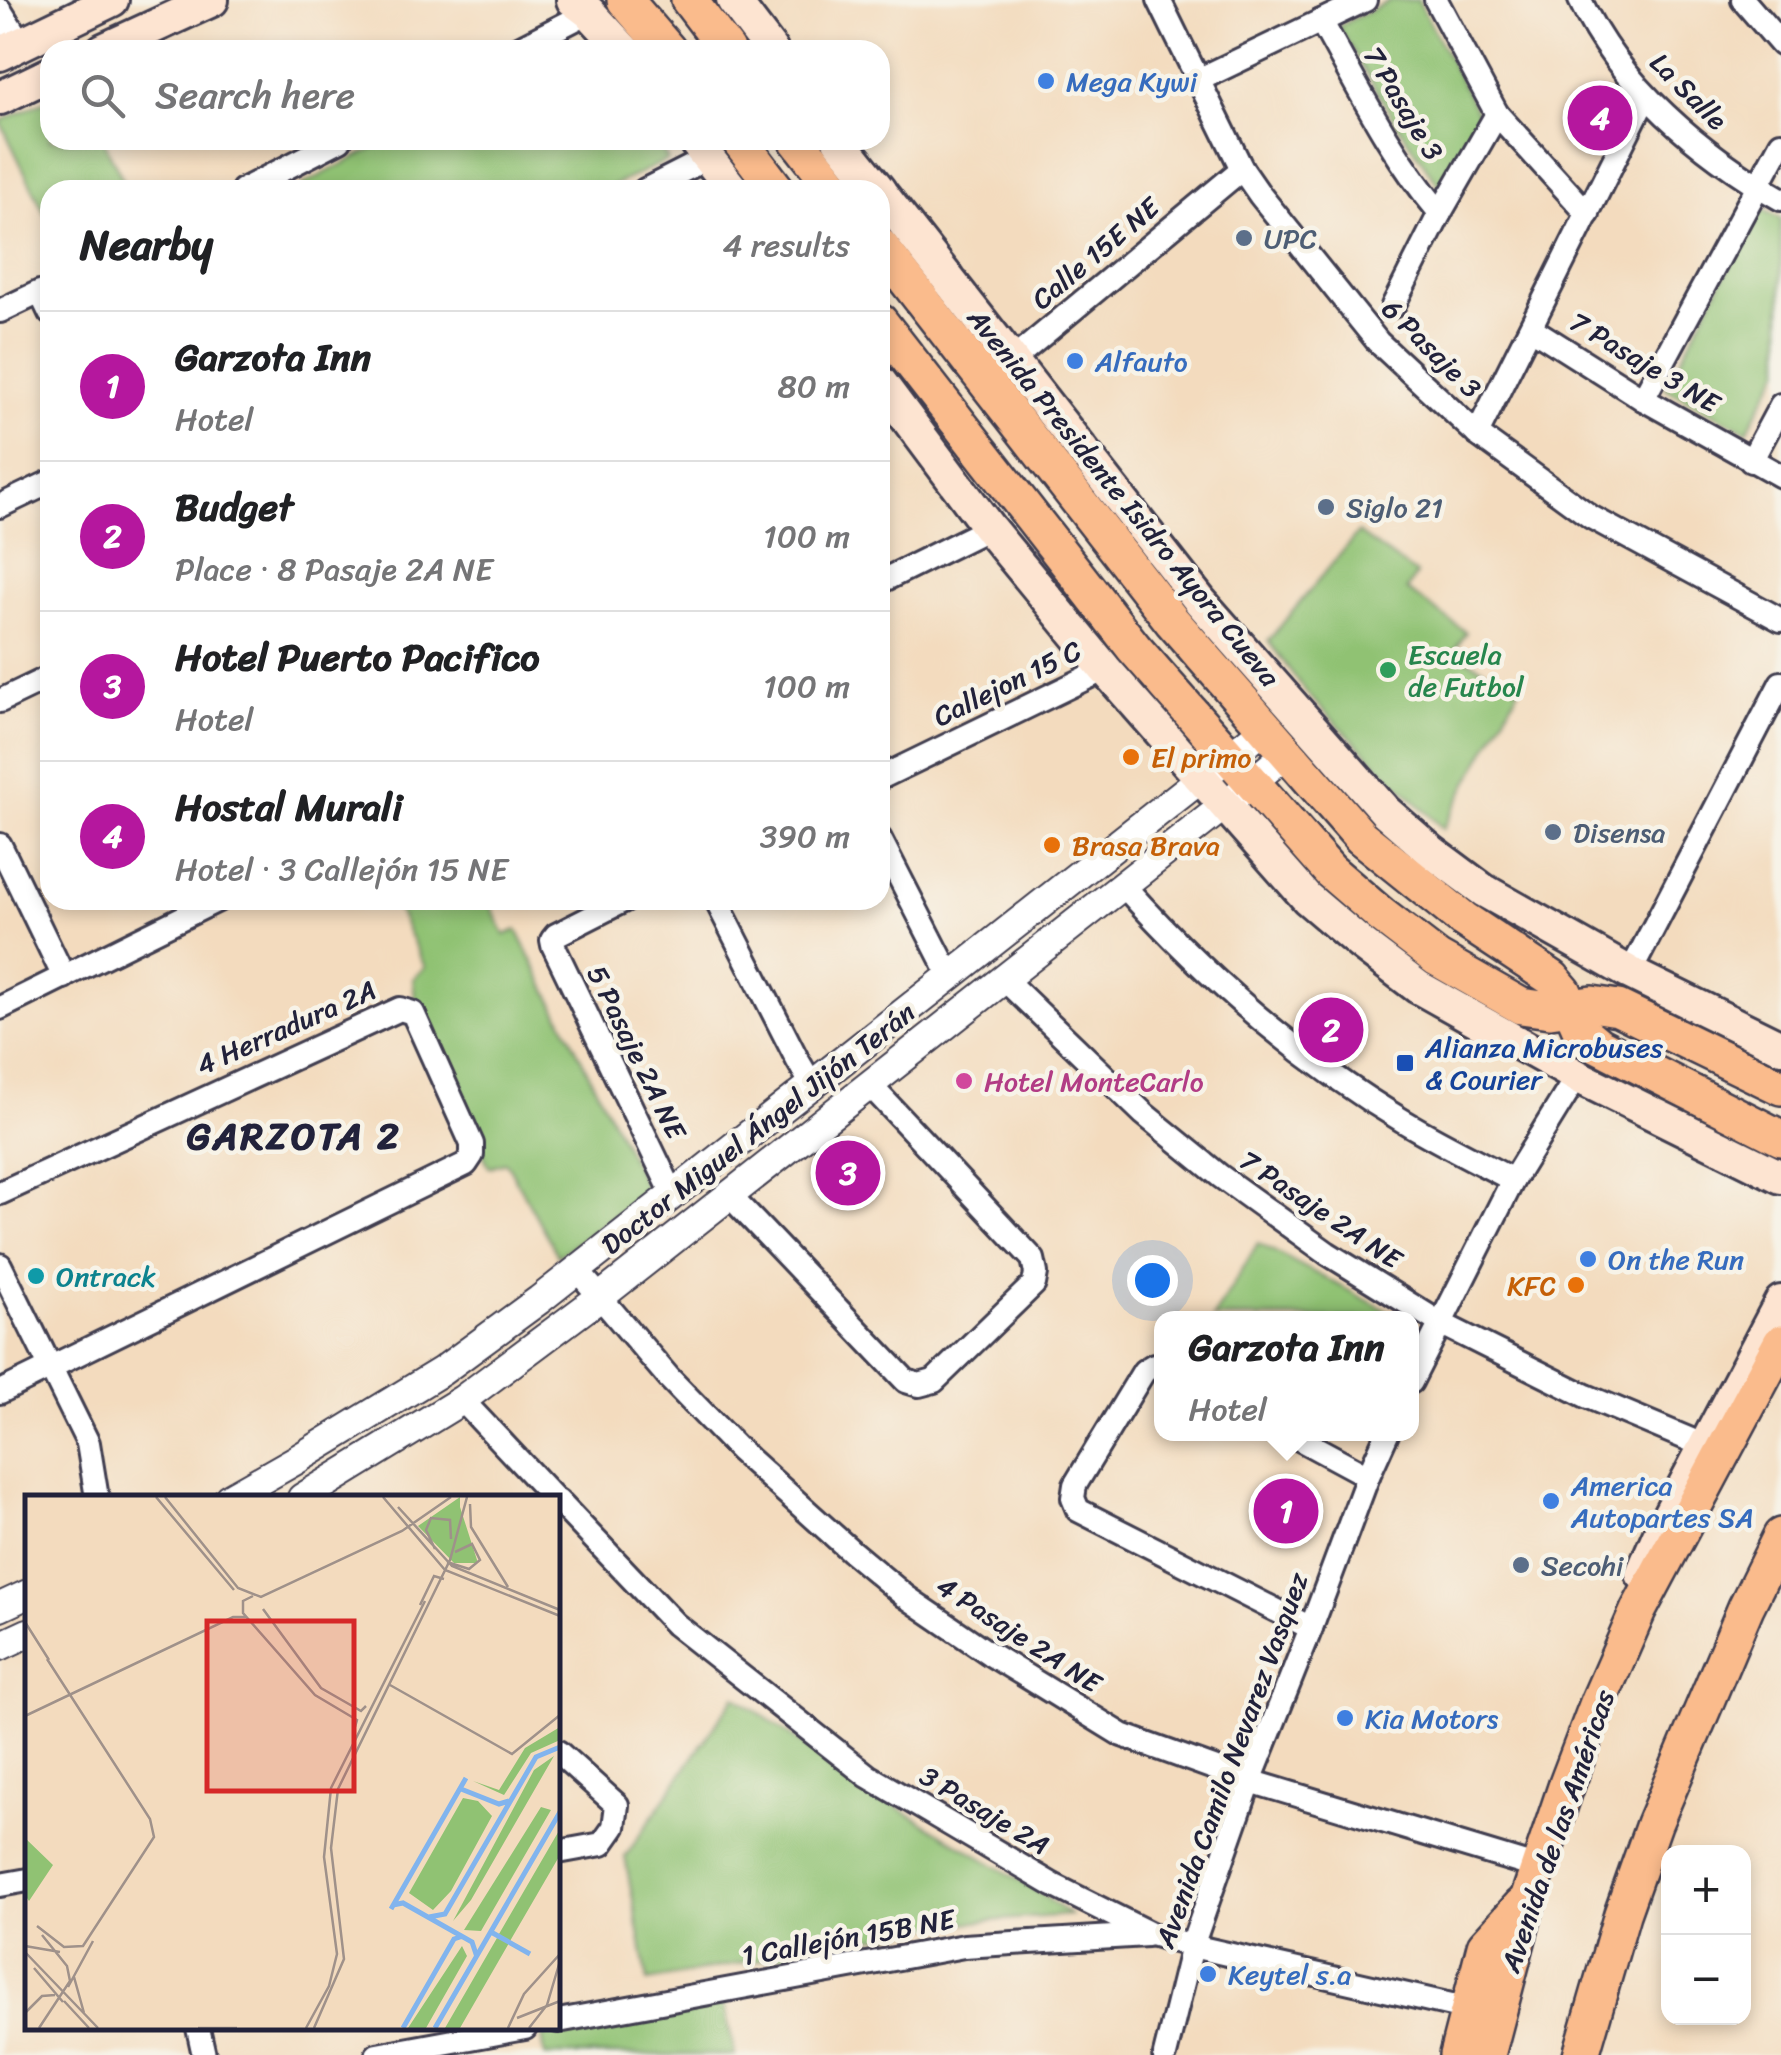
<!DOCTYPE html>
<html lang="en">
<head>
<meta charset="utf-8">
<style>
	body { margin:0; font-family:Sriracha,sans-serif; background:#f2f2f2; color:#202124 }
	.controls { position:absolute; right:30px; bottom:30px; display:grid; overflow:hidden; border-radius:20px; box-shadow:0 5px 15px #0003 }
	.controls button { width:90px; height:90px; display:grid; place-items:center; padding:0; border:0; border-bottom:2px solid #e0e0e0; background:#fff; color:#202124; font:50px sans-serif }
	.you { position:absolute; left:1152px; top:1280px; width:35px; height:35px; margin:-25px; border:8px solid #fff; border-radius:50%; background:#1a73e8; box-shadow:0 0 0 15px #1a73e833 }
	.badge { display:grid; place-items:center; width:65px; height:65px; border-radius:50%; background:#b5179e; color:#fff; font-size:32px; font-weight:700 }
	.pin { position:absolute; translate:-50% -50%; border:5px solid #fff; box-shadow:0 2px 10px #0006 }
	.popup { position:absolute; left:1154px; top:1311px; width:265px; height:130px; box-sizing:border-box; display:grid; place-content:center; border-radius:20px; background:#fff; filter:drop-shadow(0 2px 8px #0005); font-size:32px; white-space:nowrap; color:#757577 }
	.popup b { font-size:38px; color:#202124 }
	.popup::after { content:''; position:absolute; left:50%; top:100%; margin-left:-20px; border:20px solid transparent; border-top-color:#fff }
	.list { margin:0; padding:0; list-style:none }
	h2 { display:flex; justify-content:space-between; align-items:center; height:130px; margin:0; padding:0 40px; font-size:42px }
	h2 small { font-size:32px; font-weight:400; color:#757577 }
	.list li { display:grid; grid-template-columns:65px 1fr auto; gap:30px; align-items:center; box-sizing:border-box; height:150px; padding:0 40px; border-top:2px solid #e0e0e0 }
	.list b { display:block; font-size:38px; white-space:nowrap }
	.list p { margin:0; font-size:32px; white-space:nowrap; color:#757577 }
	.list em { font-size:32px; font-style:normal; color:#757577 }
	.icon { flex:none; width:55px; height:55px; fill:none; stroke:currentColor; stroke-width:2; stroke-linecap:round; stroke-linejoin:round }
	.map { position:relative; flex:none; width:1781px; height:2055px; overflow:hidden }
	.search { position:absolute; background:#fff; box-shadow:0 5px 15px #0003; left:40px; top:40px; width:850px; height:110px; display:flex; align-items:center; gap:25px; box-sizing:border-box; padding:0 35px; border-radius:30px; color:#757577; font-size:38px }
	.panel { position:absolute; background:#fff; box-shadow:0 5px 15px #0003; left:40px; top:180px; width:850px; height:730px; border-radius:30px }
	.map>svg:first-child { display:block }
</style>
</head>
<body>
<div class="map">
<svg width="1781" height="2055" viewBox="0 0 1781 2055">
	<rect width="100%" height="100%" fill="#f7f3e8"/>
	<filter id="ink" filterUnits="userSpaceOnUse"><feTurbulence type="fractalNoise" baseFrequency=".01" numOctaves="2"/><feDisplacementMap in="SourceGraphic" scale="20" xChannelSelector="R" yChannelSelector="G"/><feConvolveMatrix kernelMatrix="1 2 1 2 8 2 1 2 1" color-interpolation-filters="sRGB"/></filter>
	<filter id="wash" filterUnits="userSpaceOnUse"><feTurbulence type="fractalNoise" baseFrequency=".0048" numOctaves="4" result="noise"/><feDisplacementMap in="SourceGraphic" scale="40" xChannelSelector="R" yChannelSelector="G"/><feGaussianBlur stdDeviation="2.25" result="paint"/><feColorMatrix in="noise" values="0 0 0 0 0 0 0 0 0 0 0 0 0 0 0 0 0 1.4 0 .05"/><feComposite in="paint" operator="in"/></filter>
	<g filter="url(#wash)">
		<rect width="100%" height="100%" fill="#f3dbbe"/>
		<g fill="#90c273" stroke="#597257" stroke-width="2.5">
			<path d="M 1392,0 L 1418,0 L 1480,118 L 1440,187 L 1394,120 L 1338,26 Z"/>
			<path d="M 50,99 L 50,140 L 103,140 L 128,190 L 50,190 L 50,224 L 0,121 Z"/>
			<path d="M 390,140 L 656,140 L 668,160 L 604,190 L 305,190 L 302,185 Z"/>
			<path d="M 1761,208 L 1781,219 L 1781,368 L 1747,431 L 1665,388 Z"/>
			<path d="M 1358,533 L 1416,574 L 1407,590 L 1466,632 L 1454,652 L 1519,689 L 1443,829 L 1309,696 L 1268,641 Z"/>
			<path d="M 393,900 L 488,900 L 505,935 L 517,930 L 648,1192 L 558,1256 L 506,1162 L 489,1167 L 415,1000 L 413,979 L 425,967 Z"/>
			<path d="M 1258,1243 L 1401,1318 L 1213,1318 Z"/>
			<path d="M 735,1696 L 866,1788 L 1037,1891 L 1070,1915 L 947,1924 L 648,1981 L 625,1857 Z"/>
			<path d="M 724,2003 L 735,2055 L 545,2055 L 542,2036 Z"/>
		</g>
	</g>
	<g filter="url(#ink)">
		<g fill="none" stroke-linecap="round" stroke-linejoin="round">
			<g stroke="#413e4f" stroke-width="28">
				<g id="minor">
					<path d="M 1159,0 L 1242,169 L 1260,195 L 1378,342 L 1477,434 L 1591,517 L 1781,620"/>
					<path d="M 1436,0 L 1497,114 L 1588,214"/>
					<path d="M 1580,0 C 1619,85 1701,154 1781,199"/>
					<path d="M 1743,0 L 1781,44"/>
					<path d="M 0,10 L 21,44"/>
					<path d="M 1321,21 C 1358,87 1391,155 1440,213"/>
					<path d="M 515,50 L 589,12"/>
					<path d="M 1198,80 L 1365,0"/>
					<path d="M 243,190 L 340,140"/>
					<path d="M 645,190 L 708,158"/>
					<path d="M 1393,306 L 1440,213 L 1497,114"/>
					<path d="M 0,311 L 40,292 L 50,313"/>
					<path d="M 1531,328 L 1643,399 L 1781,476"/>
					<path d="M 1004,367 L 1242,169"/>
					<path d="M 1643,399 L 1781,143"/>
					<path d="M 1477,434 L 1646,96"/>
					<path d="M 1751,461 L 1781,405"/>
					<path d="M 0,506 L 50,482"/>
					<path d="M 880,582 L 989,528"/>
					<path d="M 0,701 L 50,677"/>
					<path d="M 880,778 L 1105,669"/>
					<path d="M 880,839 L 950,976"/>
					<path d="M 0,845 L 64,977"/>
					<path d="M 1123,885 C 1205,977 1299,1059 1405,1122 C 1440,1143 1477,1161 1513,1180"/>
					<path d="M 625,900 L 556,935 L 552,940 L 553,945 L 673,1194"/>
					<path d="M 716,900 L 798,1061 L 812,1085"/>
					<path d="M 1630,973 L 1781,683"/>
					<path d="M 1004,979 L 1144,1114 L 1220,1176 L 1327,1253 L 1440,1323 L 1586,1396 L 1705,1446"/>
					<path d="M 0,1008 L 218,900"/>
					<path d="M 0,1193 L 400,1009 L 413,1013 L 472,1144 L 472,1155 L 466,1164 L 0,1392"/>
					<path d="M 729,1195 L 906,1381 L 919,1385 L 934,1381 L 1034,1284 L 1036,1273 L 1033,1259 L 870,1085"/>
					<path d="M 0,1265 L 88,1443 L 97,1498"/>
					<path d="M 577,1270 L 669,1378 L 739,1450 L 851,1551 L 905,1596 L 990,1654 L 1122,1735 L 1250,1781 L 1539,1868"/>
					<path d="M 1161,1365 L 1154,1365 L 1144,1371 L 1075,1485 L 1073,1498 L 1078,1510 L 1311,1628"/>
					<path d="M 1411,1382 L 1513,1180 L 1577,1076"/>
					<path d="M 462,1400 L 554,1498"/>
					<path d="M 1290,1434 L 1368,1476"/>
					<path d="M 558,1501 L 675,1624 L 868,1776 L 1053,1885 L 1151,1934 L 1192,1946 L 1469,2009"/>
					<path d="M 558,1752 L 617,1805 L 614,1827 L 602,1844 L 558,1852"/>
					<path d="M 0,1885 L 28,1880"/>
					<path d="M 558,2021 L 964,1946 L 1147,1935"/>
					<path d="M 198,2028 L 204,2055"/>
					<path d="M 377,2055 L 525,2028"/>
					<path d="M 1165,2055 L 1192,1946 L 1250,1781 L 1311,1628 L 1368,1476 L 1387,1434"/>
				</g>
			</g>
			<g stroke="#413e4f" stroke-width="32">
				<g id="tertiary">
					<path d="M 229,1498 L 296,1460 L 442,1371 L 539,1300 L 1265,728"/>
					<path d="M 302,1498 L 462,1400 L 599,1298 L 1225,805 L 1287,753"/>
					<path d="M 0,1607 L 28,1594"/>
					<path d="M 0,1646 L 28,1633"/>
				</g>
			</g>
			<g stroke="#413e4f" stroke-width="38">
				<g id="secondary">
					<path d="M 573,0 L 589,12 L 624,50"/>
					<path d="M 733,0 L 771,50"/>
					<path d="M 103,50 L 212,0"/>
					<path d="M 0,54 L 112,0"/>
					<path d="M 0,98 L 50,74"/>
					<path d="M 694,140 L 733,190"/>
					<path d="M 839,140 L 879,190"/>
					<path d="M 880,192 L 1200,601 L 1385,811 L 1432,852 L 1483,890 L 1630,973 L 1781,1047"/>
					<path d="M 880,382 L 989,528 L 1105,669 L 1307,898 L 1360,943 L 1418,987 L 1577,1076 L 1781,1177"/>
					<path d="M 1642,1574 L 1662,1528 L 1781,1302"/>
				</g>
			</g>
			<g stroke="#413e4f" stroke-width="40">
				<g id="primary">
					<path d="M 625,0 L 668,50"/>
					<path d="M 689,0 L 727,50"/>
					<path d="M 739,140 L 777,190"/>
					<path d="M 797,140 L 836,190"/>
					<path d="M 880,246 L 1172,621 L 1361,837 L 1463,919 L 1552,978 L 1564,992 L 1581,1031 L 1598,1045 L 1781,1138"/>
					<path d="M 880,322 L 1134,648 L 1330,871 L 1381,915 L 1437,958 L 1521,1006 L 1550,1010 L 1592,1004 L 1618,1008 L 1781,1087"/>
					<path d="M 1457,2055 L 1485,1946 L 1522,1905"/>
					<path d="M 1487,2055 L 1529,1896 L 1567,1784 L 1599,1700 L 1638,1611 L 1781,1343"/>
					<path d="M 1581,2055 L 1622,1914 L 1654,1824 L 1746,1607 L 1781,1536"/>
				</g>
			</g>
			<use href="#minor" stroke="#fff" stroke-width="22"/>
			<use href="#tertiary" stroke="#fff" stroke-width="28"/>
			<use href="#secondary" stroke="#fde4d1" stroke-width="32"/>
			<use href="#primary" stroke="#fabb8c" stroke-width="35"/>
		</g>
	</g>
	<g fill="#3f7fe0" stroke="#f7f3e8" stroke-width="4">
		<circle cx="1046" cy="81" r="10"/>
		<circle cx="1075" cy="361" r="10"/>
		<circle cx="1588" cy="1259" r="10"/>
		<circle cx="1551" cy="1501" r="10"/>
		<circle cx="1345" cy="1718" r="10"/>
		<circle cx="1208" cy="1974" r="10"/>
	</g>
	<g fill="#5c6f8a" stroke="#f7f3e8" stroke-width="4">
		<circle cx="1244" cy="238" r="10"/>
		<circle cx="1326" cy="507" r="10"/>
		<circle cx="1553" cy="832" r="10"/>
		<circle cx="1521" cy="1565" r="10"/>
	</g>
	<circle fill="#2e9e5b" stroke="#f7f3e8" stroke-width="4" cx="1388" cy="670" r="10"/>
	<g fill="#e8710a" stroke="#f7f3e8" stroke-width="4">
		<circle cx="1131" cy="757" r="10"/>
		<circle cx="1052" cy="845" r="10"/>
		<circle cx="1576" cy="1285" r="10"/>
	</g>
	<rect fill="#1a4fb4" stroke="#f7f3e8" stroke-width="4" x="1395" y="1053" width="20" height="20" rx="5"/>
	<circle fill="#d1479c" stroke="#f7f3e8" stroke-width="4" cx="964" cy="1081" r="10"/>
	<circle fill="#0f9aa8" stroke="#f7f3e8" stroke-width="4" cx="36" cy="1276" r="10"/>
	<g text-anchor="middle" stroke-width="9" stroke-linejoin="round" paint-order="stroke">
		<g font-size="28" fill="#366cbe" stroke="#f7f3e8" text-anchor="start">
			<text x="1066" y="91">Mega Kywi</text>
			<text x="1095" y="371">Alfauto</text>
			<text x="1608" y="1269">On the Run</text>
			<text x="1571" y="1495">America<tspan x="1571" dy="32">Autopartes SA</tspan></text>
			<text x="1365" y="1728">Kia Motors</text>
			<text x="1228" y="1984">Keytel s.a</text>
		</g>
		<g font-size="28" fill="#22223b" stroke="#f7f3e8">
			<text transform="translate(1689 91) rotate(45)" y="10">La Salle</text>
			<text transform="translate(1404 103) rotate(59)" y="10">7 Pasaje 3</text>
			<text transform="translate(1095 253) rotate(-40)" y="10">Calle 15E NE</text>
			<text transform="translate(1432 348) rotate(45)" y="10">6 Pasaje 3</text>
			<text transform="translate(1645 362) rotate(31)" y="10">7 Pasaje 3 NE</text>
			<text transform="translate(1124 497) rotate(51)" y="10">Avenida Presidente Isidro Ayora Cueva</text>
			<text transform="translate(1007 683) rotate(-26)" y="10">Callejon 15 C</text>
			<text transform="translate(286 1027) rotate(-24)" y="10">4 Herradura 2A</text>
			<text transform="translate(637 1052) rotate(64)" y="10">5 Pasaje 2A NE</text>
			<text transform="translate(758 1128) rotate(-38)" y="10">Doctor Miguel Ángel Jijón Terán</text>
			<text transform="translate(1321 1209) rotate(34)" y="10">7 Pasaje 2A NE</text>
			<text transform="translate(1019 1634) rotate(33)" y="10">4 Pasaje 2A NE</text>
			<text transform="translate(1231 1760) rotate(-70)" y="10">Avenida Camilo Nevarez Vasquez</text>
			<text transform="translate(985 1810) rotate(31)" y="10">3 Pasaje 2A</text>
			<text transform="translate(1557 1831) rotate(-71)" y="10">Avenida de las Américas</text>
			<text transform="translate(848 1937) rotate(-10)" y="10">1 Callejón 15B NE</text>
		</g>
		<g font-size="28" fill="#4e5e75" stroke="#f7f3e8" text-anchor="start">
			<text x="1264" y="248">UPC</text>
			<text x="1346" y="517">Siglo 21</text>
			<text x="1573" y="842">Disensa</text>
			<text x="1541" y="1575">Secohi</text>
		</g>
		<g font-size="28" fill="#27864d" stroke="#f7f3e8" text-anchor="start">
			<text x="1408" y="664">Escuela<tspan x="1408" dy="32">de Futbol</tspan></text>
		</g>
		<g font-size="28" fill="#c56008" stroke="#f7f3e8" text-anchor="start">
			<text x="1151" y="767">El primo</text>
			<text x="1072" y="855">Brasa Brava</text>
			<text x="1556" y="1295" text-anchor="end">KFC</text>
		</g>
		<g font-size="28" fill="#164399" stroke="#f7f3e8" text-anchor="start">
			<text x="1425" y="1057">Alianza Microbuses<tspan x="1425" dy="32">&amp; Courier</tspan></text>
		</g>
		<g font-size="28" fill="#b23c85" stroke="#f7f3e8" text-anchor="start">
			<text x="984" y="1091">Hotel MonteCarlo</text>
		</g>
		<g font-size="28" fill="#0d838f" stroke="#f7f3e8" text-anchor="start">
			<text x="56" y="1286">Ontrack</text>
		</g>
		<g font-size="38" font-weight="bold" letter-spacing="2.5" fill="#22223b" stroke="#f7f3e8">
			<text x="294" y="1149">GARZOTA 2</text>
		</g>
	</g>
	<g transform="translate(25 1495)">
		<rect width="535" height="535" fill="#f3dbbe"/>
		<path d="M 435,2 L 435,12 L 453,68 L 429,68 L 393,31 ZM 535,232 L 535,245 L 506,258 L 479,300 L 448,286 L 474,295 L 500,253 ZM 529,261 L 446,405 L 428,426 L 509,275 ZM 438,303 L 453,306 L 467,321 L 426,396 L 408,415 L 384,398 ZM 516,312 L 526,315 L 456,436 L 439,435 ZM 535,334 L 535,360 L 485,446 L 474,439 ZM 0,343 L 28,370 L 4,406 L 0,400 ZM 472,443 L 484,448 L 435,533 L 420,533 ZM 437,451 L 442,461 L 401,533 L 383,533 Z" fill="#90c273"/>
		<path fill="none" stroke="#81b4ee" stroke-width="5" d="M 436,294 L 474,309 L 484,306M 368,410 L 378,408 L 447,447 L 452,462M 366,414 L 441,283M 404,422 L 420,419 L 511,262 L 535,252M 466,437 L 505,459M 378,533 L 429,444 L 438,441M 410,533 L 535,317"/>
		<path fill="none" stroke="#9f918a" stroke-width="2.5" d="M 131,2 L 209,95M 140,2 L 213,93 L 236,102 L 377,36 L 426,2M 358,2 L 420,75 L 535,121M 445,9 L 446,32 L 483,92M 373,12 L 427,71 L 535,115M 410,54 L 401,35 L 406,23 L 425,25 L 426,44M 422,67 L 444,74 L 455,65 L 447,49 L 430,57M 228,101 L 218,106 L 218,118 L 290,200 L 332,225 L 330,232M 404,108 L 425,65 L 442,2M 395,110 L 409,81 L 419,84M 238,114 L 296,193 L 336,216 L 341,211M 0,127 L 24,165M 365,190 L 487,259 L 535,220M 0,221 L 208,122 L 222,122M 12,431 L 39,452 L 58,451 L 129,342 L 125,324 L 22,164M 0,451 L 35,457M 0,457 L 73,533M 9,473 L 38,507M 49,482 L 59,518M 43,492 L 68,446M 39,506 L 64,533M 0,518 L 17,501 L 30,500M 492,523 L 535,506M 14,533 L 45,486 L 42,471 L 17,440M 173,533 L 212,533M 281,533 L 304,491 L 312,459 L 299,362 L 306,293 L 400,106M 289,533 L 319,464 L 306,353 L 313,294 L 404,108M 483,533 L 499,499 L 535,459M 504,533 L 522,510 L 535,466"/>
		<path fill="#d62828" fill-opacity="0.15" stroke="#d62828" stroke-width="5" d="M 182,126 L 329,126 L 329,296 L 182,296 Z"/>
		<rect width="535" height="535" fill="none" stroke="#22223b" stroke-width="5"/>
	</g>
</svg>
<div class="controls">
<button>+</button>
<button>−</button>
</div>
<div class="you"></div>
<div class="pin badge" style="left:1286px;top:1511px">1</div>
<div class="popup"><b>Garzota Inn</b>Hotel</div>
<div class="pin badge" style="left:1331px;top:1030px">2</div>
<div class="pin badge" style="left:848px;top:1173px">3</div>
<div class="pin badge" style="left:1600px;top:118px">4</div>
<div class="search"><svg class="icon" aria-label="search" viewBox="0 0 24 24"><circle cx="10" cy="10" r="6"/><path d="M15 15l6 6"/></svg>Search here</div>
<section class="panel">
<h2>Nearby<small>4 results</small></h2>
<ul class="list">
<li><span class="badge">1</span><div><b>Garzota Inn</b><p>Hotel</p></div><em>80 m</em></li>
<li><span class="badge">2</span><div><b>Budget</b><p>Place · 8 Pasaje 2A NE</p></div><em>100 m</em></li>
<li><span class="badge">3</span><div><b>Hotel Puerto Pacifico</b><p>Hotel</p></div><em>100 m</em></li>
<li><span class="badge">4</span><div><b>Hostal Murali</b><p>Hotel · 3 Callejón 15 NE</p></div><em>390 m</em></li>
</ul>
</section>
</div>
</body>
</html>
